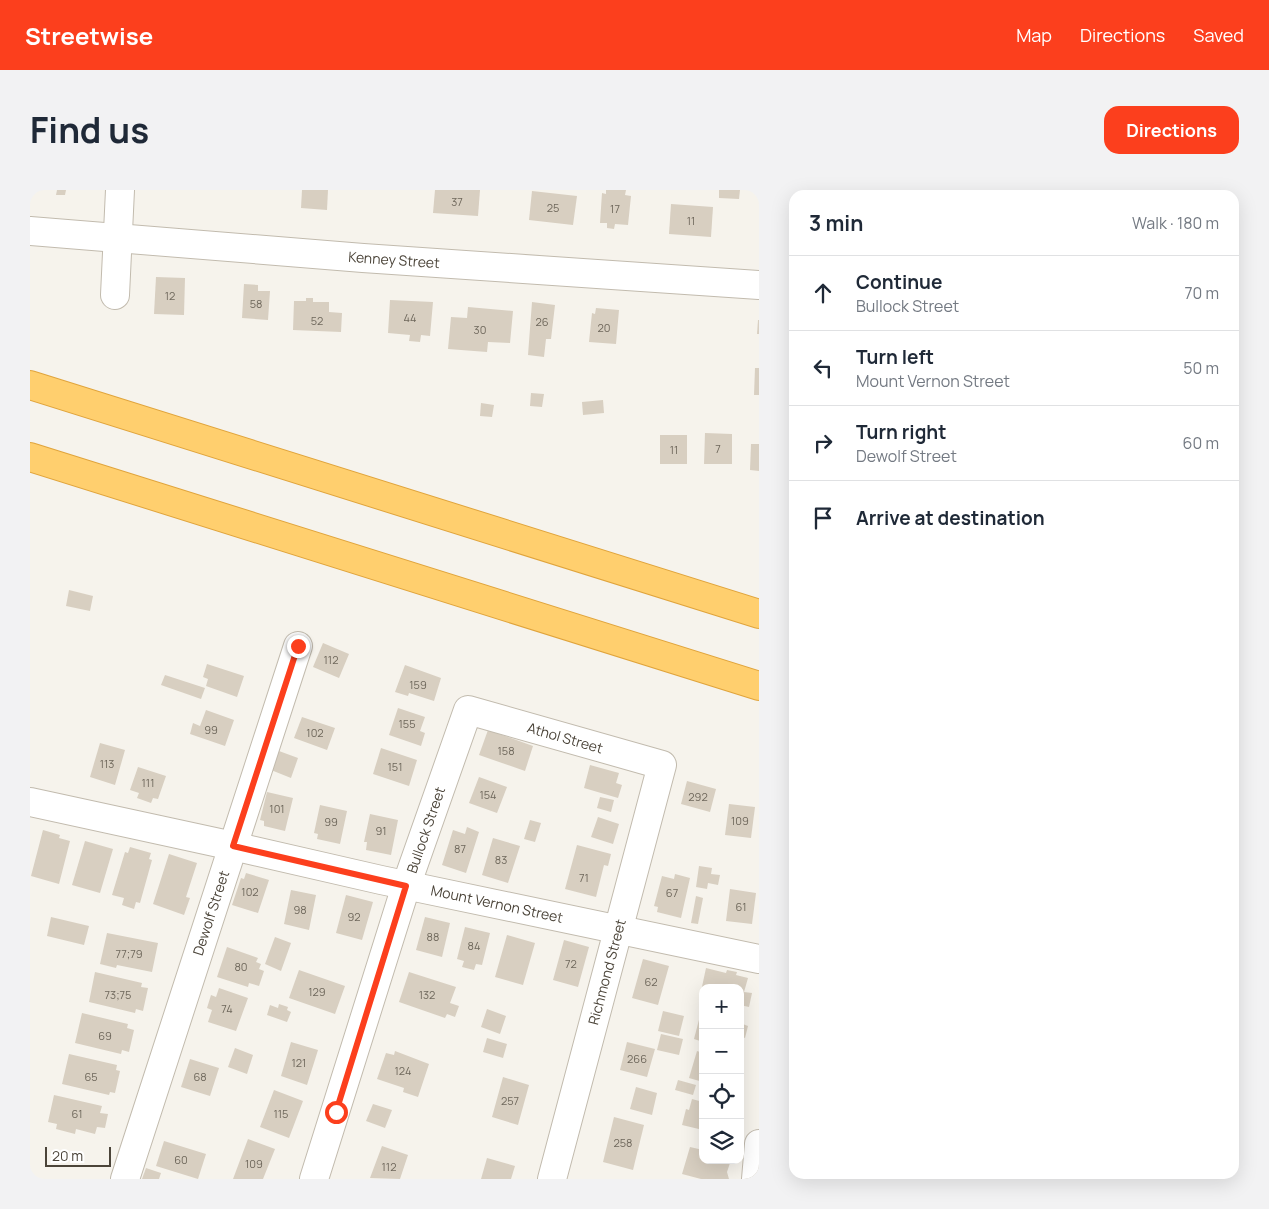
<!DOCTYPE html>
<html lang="en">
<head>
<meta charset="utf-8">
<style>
	body { margin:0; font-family:Manrope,sans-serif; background:#f2f2f3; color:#1f2937 }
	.controls { position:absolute; right:15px; bottom:15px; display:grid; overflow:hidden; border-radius:10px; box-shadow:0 5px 20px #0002 }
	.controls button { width:45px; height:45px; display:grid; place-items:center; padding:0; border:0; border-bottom:1px solid #e0e1e3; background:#fff; color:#1f2937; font:25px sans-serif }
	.scale { position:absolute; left:15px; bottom:12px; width:66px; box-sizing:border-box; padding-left:5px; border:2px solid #4b4439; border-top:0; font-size:14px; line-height:18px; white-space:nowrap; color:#4b4439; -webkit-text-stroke:4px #fff; paint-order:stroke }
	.stop { position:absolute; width:15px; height:15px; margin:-11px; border:4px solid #fc3f1d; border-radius:50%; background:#fff }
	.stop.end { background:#fc3f1d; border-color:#fff; box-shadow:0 1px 5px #0008 }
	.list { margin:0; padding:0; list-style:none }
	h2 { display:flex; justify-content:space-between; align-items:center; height:65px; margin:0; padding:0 20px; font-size:21px }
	h2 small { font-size:16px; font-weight:400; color:#747a83 }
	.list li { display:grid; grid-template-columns:32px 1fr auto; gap:15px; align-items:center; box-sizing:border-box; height:75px; padding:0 20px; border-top:1px solid #e0e1e3 }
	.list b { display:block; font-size:19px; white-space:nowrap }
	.list p { margin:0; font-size:16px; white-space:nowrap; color:#747a83 }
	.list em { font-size:16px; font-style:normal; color:#747a83 }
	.icon { flex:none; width:28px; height:28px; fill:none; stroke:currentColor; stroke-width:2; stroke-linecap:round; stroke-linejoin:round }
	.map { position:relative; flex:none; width:729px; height:989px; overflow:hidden; border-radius:15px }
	header { display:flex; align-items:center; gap:30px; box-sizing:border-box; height:70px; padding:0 25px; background:#fc3f1d; color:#fff }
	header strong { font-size:24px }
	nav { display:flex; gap:28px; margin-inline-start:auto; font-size:18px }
	.intro { display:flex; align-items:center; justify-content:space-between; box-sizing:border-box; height:120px; padding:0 30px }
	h1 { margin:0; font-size:35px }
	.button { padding:12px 22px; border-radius:15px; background:#fc3f1d; color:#fff; font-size:18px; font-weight:700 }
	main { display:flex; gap:30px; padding:0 30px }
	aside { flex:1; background:#fff; border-radius:15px; box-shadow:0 5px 20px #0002 }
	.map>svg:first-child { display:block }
</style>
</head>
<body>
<header>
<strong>Streetwise</strong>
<nav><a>Map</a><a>Directions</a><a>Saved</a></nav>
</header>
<div class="intro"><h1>Find us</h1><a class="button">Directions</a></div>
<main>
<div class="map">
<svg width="729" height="989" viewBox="0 0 729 989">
	<rect width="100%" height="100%" fill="#f6f3ec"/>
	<g fill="#d8cfc1">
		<path d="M 27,0 L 36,0 L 35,5 L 26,5 Z"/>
		<path d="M 272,0 L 298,0 L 297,20 L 271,18 Z"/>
		<path d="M 405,0 L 450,0 L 448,26 L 403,23 Z"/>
		<path d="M 576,0 L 596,0 L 595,5 L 601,6 L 598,35 L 585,34 L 584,39 L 577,38 L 577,33 L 570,33 L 572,3 L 576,4 Z"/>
		<path d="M 689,0 L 710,0 L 709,9 L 689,8 Z"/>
		<path d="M 502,1 L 547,6 L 543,35 L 499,30 Z"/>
		<path d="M 641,14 L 683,17 L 681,47 L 639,44 Z"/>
		<path d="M 126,87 L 155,88 L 154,125 L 124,124 Z"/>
		<path d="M 214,94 L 228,95 L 228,101 L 240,101 L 238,130 L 212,128 Z"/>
		<path d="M 276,108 L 283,108 L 283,112 L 299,112 L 299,122 L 312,123 L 311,142 L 263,140 L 264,111 L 276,111 Z"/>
		<path d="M 360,110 L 403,112 L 400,146 L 391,145 L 390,152 L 379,151 L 380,145 L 358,143 Z"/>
		<path d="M 502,112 L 525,115 L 521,149 L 516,149 L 514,167 L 498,165 Z"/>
		<path d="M 438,117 L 483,121 L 480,153 L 458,152 L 457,162 L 418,159 L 421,127 L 437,128 Z"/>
		<path d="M 566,118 L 589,120 L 586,154 L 559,152 L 562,123 L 565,124 Z"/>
		<path d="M 728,130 L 729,130 L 729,144 L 727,144 Z"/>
		<path d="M 725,178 L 729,178 L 729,205 L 724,205 Z"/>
		<path d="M 501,203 L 514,204 L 512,217 L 500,216 Z"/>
		<path d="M 573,210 L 574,223 L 553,225 L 552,212 Z"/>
		<path d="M 451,213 L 464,215 L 462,227 L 450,226 Z"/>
		<path d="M 675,243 L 702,244 L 702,274 L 674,274 Z"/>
		<rect x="630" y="245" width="27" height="29"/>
		<path d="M 721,254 L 729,254 L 729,281 L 720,280 Z"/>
		<path d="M 39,400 L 63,406 L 60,421 L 36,416 Z"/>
		<path d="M 293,453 L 319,464 L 309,488 L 283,477 Z"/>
		<path d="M 177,474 L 214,486 L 207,507 L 176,496 L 178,489 L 173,487 Z"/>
		<path d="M 375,475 L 411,488 L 404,511 L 379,503 L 378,506 L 365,502 Z"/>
		<path d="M 135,485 L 175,498 L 171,509 L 131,495 Z"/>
		<path d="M 368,518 L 395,527 L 390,541 L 395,543 L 391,556 L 359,545 Z"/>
		<path d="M 176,520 L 204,530 L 195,556 L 160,544 L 163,533 L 170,536 Z"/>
		<path d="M 272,527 L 305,538 L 297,560 L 264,548 Z"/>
		<path d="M 458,540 L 503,556 L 495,581 L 449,565 Z"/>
		<path d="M 70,553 L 95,560 L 85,595 L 60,587 Z"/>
		<path d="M 351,558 L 387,570 L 379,596 L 343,584 Z"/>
		<path d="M 249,561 L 268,568 L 261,588 L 241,580 Z"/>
		<path d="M 560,575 L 589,583 L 586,593 L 592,595 L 588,608 L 554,598 Z"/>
		<path d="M 108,577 L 136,586 L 128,609 L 123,608 L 121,613 L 107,608 L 109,603 L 100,600 Z"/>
		<path d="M 449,587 L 477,597 L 467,623 L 439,613 Z"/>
		<path d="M 657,591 L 686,599 L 680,622 L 651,614 Z"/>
		<path d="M 237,602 L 263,608 L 255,641 L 234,636 L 234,631 L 230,630 Z"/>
		<path d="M 570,607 L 584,610 L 581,622 L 567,618 Z"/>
		<path d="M 699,614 L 725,617 L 721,648 L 695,645 Z"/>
		<path d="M 290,615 L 317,621 L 310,654 L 287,649 L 288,644 L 284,643 Z"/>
		<path d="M 340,624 L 368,630 L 361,665 L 336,660 L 337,652 L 334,652 Z"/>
		<path d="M 568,627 L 589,634 L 583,654 L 561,647 Z"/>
		<path d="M 500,630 L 511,633 L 505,652 L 494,649 Z"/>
		<path d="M 437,637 L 449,642 L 436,683 L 412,675 L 423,640 L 435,644 Z"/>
		<path d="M 13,640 L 30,645 L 29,648 L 40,651 L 29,694 L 1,686 Z"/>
		<path d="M 463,648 L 490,656 L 478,693 L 452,685 Z"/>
		<path d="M 55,651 L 83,659 L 70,703 L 42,695 Z"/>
		<path d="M 547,655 L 581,664 L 578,676 L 574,675 L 566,707 L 535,699 Z"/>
		<path d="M 100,657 L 121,663 L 119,669 L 122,670 L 110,713 L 106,712 L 104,719 L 92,715 L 94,708 L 82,705 L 95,662 L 98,663 Z"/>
		<path d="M 139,664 L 167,673 L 156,707 L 160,708 L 154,725 L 123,714 Z"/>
		<path d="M 669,676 L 682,678 L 681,684 L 690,685 L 688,695 L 678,693 L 677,699 L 666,697 Z"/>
		<path d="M 216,683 L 239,690 L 228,723 L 202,715 L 211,688 L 214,689 Z"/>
		<path d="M 645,684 L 660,688 L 651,728 L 627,722 L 628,717 L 624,716 L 632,686 L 644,689 Z"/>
		<path d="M 700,699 L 726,703 L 722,734 L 696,731 Z"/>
		<path d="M 261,700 L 286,705 L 279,740 L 254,734 Z"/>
		<path d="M 316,705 L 343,712 L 332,750 L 306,743 Z"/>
		<path d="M 666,706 L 673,708 L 668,734 L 661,733 Z"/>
		<path d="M 21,727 L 59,736 L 54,755 L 17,746 Z"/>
		<path d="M 395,727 L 420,733 L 412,767 L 386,760 Z"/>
		<path d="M 435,737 L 460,743 L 452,775 L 446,774 L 444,780 L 432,777 L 434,771 L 427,769 Z"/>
		<path d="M 77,743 L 128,753 L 122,782 L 87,775 L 86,778 L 70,774 Z"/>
		<path d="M 477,745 L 505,753 L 493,795 L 465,787 Z"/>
		<path d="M 245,747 L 261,753 L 251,781 L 235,774 Z"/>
		<path d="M 534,750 L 559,757 L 548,797 L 523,790 Z"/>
		<path d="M 197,757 L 228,768 L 226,772 L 231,774 L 229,779 L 234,781 L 229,796 L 219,793 L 218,797 L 187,787 Z"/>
		<path d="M 613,769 L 639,776 L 628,815 L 602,808 Z"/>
		<path d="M 676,778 L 696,783 L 697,780 L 707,782 L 706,785 L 718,788 L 714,802 L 722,803 L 719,817 L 710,815 L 710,798 L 673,798 L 673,807 L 670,806 Z"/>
		<path d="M 269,780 L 315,796 L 305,824 L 259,808 Z"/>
		<path d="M 65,782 L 112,793 L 111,797 L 118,798 L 113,821 L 106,819 L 105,823 L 59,812 Z"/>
		<path d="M 379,782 L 426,797 L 420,813 L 429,816 L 425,827 L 417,824 L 415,828 L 369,812 Z"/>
		<path d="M 189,798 L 218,808 L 206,841 L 178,832 L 182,820 L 177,818 L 181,805 L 186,807 Z"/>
		<path d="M 249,814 L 258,817 L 257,820 L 261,822 L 257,832 L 237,825 L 240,815 L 248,818 Z"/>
		<path d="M 457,819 L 476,826 L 470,844 L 451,837 Z"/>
		<path d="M 633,821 L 654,826 L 649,846 L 628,841 Z"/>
		<path d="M 671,822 L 673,823 L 673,852 L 664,849 Z"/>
		<path d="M 52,823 L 98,834 L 97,838 L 104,840 L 99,862 L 92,860 L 91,864 L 45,853 Z"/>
		<path d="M 710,833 L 718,836 L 715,848 L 710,846 Z"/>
		<path d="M 631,844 L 653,849 L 649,865 L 627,860 Z"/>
		<path d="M 457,848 L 477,854 L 473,868 L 453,862 Z"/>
		<path d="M 261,852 L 288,860 L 277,895 L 251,886 Z"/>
		<path d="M 597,852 L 625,859 L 617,887 L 590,880 Z"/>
		<path d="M 205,858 L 223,865 L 217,884 L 198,877 Z"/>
		<path d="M 365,861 L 399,874 L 388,907 L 373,902 L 374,898 L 347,889 L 356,863 L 364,865 Z"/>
		<path d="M 667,861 L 673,863 L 673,892 L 659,888 Z"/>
		<path d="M 39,864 L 87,875 L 86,880 L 90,881 L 85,903 L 80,902 L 79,905 L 32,894 Z"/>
		<path d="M 160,869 L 189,878 L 180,906 L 151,897 Z"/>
		<path d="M 473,887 L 499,895 L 488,935 L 462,927 Z"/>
		<path d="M 648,890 L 666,895 L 663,905 L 645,900 Z"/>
		<path d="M 606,897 L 627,903 L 622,925 L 600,919 Z"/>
		<path d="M 244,900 L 273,911 L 259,948 L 230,937 Z"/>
		<path d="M 24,905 L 72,916 L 70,923 L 78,924 L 75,938 L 67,937 L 65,944 L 46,939 L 45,944 L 26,939 L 27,934 L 18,932 Z"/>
		<path d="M 662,909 L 673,912 L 673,940 L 652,935 L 656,919 L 659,920 Z"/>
		<path d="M 343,914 L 362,920 L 355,938 L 336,931 Z"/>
		<path d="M 584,927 L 614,935 L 603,980 L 573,972 Z"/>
		<path d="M 218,949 L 245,959 L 233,989 L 203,989 Z"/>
		<path d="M 134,951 L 176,964 L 168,989 L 126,976 Z"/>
		<path d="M 352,956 L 378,965 L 370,989 L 340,988 Z"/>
		<path d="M 660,957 L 673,960 L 673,970 L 701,970 L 697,982 L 699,989 L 671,989 L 652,984 Z"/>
		<path d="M 457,968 L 485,976 L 481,989 L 451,989 Z"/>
		<path d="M 116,978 L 131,983 L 129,989 L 112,989 Z"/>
	</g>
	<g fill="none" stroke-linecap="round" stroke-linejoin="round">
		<g stroke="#c2bbae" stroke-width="30">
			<g id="minor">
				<path d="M 0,41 L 333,68 L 729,95"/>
				<path d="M 85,105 L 90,0"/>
				<path d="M 0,612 L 203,656 L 351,690 L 729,769"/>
				<path d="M 95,989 L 268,456"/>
				<path d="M 284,989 L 376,696 L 438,520 L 632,575 L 522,989"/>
				<path d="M 726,989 L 729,954"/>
			</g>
		</g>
		<g stroke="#e0a43c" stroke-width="30">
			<g id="highway">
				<path d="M 0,195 L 729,424"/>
				<path d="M 0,267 L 729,496"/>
			</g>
		</g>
		<use href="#minor" stroke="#fff" stroke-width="28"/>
		<use href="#highway" stroke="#ffcf6e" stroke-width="28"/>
	</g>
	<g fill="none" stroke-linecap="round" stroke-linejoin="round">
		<path stroke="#fc3f1d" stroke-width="6" d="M 268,456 L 203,656 L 376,696 L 306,922"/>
	</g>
	<g text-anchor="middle" stroke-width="5" stroke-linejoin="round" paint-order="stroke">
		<g font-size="11" fill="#6e675b">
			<text x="427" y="16">37</text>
			<text x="523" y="22">25</text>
			<text x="585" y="23">17</text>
			<text x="661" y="35">11</text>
			<text x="140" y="110">12</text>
			<text x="226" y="118">58</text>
			<text x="380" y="132">44</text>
			<text x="287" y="135">52</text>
			<text x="512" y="136">26</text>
			<text x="574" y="142">20</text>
			<text x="450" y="144">30</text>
			<text x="688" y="263">7</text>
			<text x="644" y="264">11</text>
			<text x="301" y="474">112</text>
			<text x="388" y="499">159</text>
			<text x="377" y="538">155</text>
			<text x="181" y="544">99</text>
			<text x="285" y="547">102</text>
			<text x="476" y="565">158</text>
			<text x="77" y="578">113</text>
			<text x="365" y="581">151</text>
			<text x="118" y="597">111</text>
			<text x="458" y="609">154</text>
			<text x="668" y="611">292</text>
			<text x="247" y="623">101</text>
			<text x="710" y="635">109</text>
			<text x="301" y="636">99</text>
			<text x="351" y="645">91</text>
			<text x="430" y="663">87</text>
			<text x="471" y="674">83</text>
			<text x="554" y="692">71</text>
			<text x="220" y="706">102</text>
			<text x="642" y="707">67</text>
			<text x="711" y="721">61</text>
			<text x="270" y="724">98</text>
			<text x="324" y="731">92</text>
			<text x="403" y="751">88</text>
			<text x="444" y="760">84</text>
			<text x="99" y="768">77;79</text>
			<text x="541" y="778">72</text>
			<text x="211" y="781">80</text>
			<text x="621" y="796">62</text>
			<text x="287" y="806">129</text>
			<text x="88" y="809">73;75</text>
			<text x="397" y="809">132</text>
			<text x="197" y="823">74</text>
			<text x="75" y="850">69</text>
			<text x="607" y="873">266</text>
			<text x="269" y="877">121</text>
			<text x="373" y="885">124</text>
			<text x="61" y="891">65</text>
			<text x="170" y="891">68</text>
			<text x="480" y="915">257</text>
			<text x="47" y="928">61</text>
			<text x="251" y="928">115</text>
			<text x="593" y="957">258</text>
			<text x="151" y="974">60</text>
			<text x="224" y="978">109</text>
			<text x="359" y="981">112</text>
		</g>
		<g font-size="14" fill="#4b4439" stroke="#fff">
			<text transform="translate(364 70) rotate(4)" y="5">Kenney Street</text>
			<text transform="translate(535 548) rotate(16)" y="5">Athol Street</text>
			<text transform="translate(396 640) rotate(-71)" y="5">Bullock Street</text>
			<text transform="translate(467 714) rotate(12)" y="5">Mount Vernon Street</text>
			<text transform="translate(181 723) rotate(-72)" y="5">Dewolf Street</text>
			<text transform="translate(577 782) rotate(-75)" y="5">Richmond Street</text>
		</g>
	</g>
</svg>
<div class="controls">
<button>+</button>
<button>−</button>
<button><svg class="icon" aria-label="locate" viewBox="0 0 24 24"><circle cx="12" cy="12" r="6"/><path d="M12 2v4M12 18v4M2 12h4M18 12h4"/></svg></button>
<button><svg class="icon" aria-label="layers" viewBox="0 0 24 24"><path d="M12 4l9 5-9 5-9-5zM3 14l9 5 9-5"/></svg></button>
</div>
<div class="scale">20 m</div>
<div class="stop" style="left:306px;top:922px"></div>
<div class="stop end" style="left:268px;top:456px"></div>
</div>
<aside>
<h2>3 min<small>Walk · 180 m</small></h2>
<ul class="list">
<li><svg class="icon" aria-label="ahead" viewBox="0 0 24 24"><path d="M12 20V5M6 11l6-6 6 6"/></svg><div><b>Continue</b><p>Bullock Street</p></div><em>70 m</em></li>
<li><svg class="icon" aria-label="left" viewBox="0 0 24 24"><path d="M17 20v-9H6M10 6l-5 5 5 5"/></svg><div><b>Turn left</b><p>Mount Vernon Street</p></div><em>50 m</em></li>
<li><svg class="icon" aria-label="right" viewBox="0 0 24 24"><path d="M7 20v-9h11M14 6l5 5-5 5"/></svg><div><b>Turn right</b><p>Dewolf Street</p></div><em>60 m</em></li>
<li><svg class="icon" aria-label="arrive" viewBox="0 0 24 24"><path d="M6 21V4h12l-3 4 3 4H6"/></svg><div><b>Arrive at destination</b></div></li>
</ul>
</aside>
</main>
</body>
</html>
